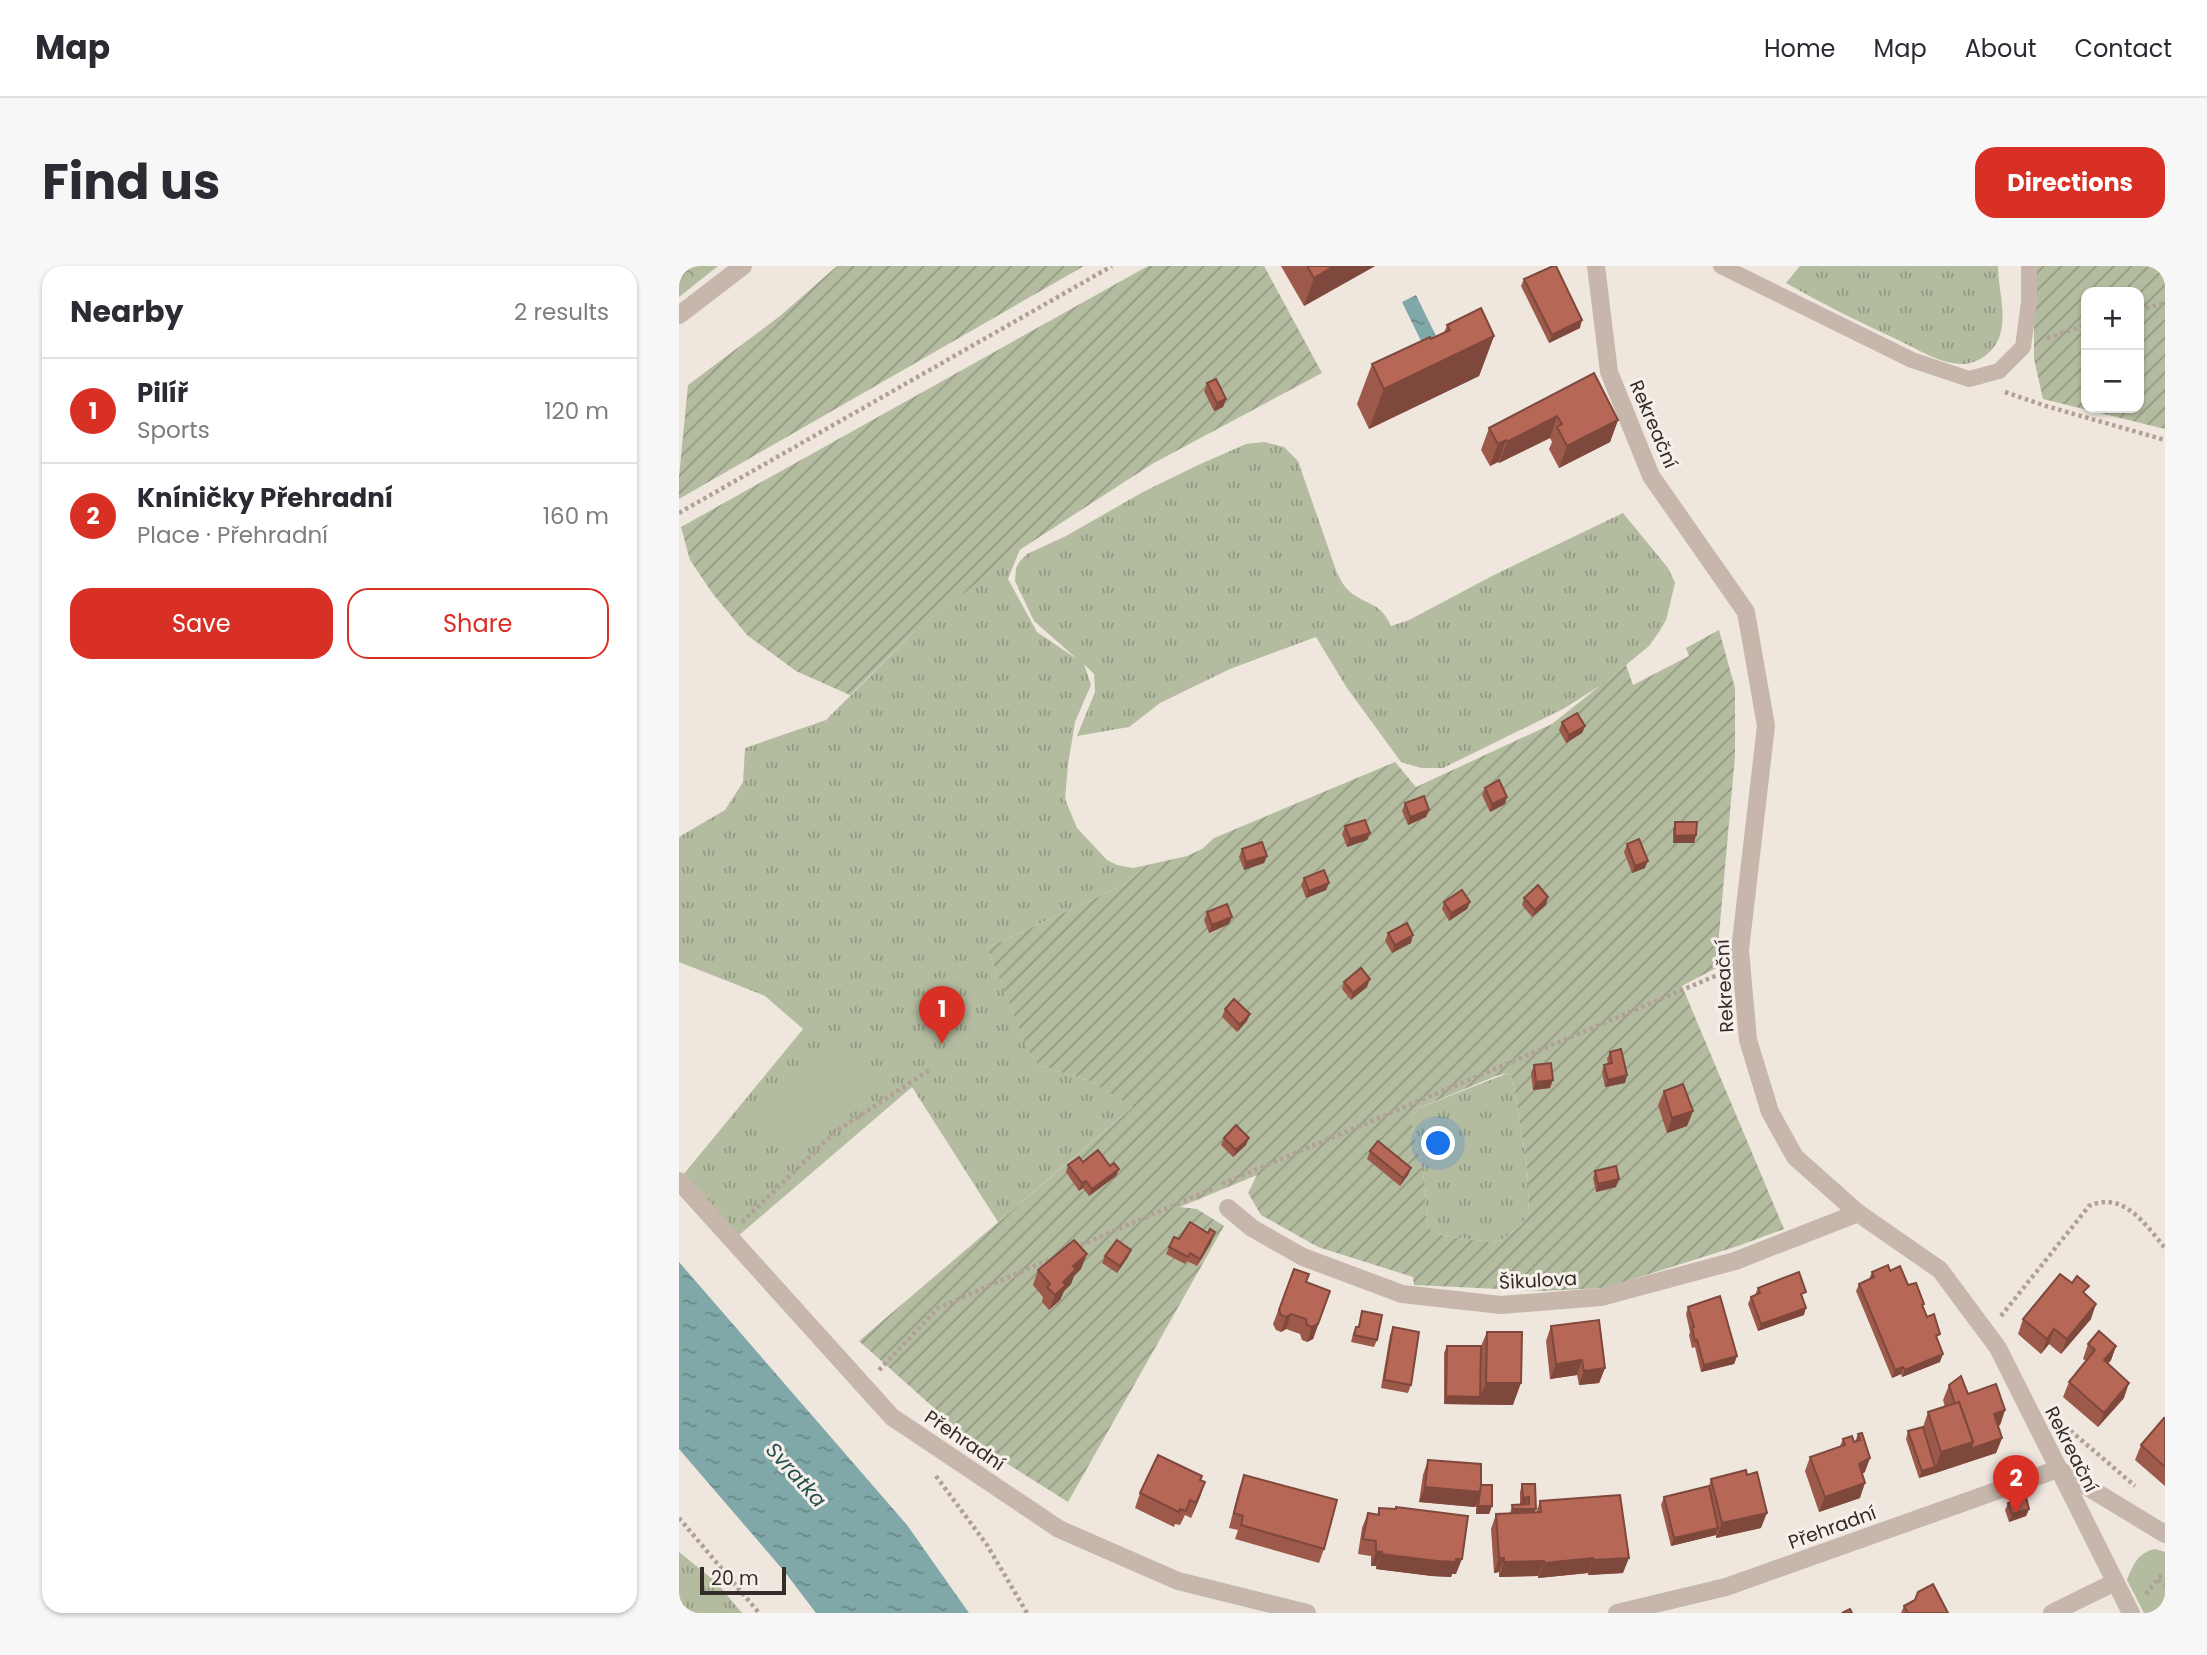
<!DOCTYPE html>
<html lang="en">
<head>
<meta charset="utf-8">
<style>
	body { margin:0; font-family:Poppins,sans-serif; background:#f7f7f7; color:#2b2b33 }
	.controls { position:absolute; right:21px; top:21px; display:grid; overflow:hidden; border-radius:14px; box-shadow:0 2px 5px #0004 }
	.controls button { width:63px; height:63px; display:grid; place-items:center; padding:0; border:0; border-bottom:2px solid #e1e1e2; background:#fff; color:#2b2b33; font:35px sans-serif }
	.scale { position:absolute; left:21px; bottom:18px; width:86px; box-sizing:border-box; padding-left:7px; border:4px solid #342c29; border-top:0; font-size:19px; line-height:24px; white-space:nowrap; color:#342c29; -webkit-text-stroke:5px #f7f0ea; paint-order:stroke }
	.you { position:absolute; left:760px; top:878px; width:24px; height:24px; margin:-18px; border:5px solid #fff; border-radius:50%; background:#1a73e8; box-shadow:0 0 0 10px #1a73e833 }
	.badge { display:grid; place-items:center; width:46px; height:46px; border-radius:50%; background:#d93025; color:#fff; font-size:23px; font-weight:700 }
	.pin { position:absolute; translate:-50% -58px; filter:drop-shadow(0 2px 4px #0008) }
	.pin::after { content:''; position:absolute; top:37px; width:24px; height:21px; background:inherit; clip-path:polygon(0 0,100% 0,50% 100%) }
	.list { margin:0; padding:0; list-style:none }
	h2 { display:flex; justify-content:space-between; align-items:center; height:91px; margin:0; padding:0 28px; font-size:30px }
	h2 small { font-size:23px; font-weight:400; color:#7c7c81 }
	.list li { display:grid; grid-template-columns:46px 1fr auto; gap:21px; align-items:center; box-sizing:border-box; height:105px; padding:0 28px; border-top:2px solid #e1e1e2 }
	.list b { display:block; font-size:26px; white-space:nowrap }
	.list p { margin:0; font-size:23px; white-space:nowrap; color:#7c7c81 }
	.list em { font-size:23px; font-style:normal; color:#7c7c81 }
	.actions { display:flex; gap:14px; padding:21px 28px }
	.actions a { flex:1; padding:16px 0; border:2px solid #d93025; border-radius:21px; text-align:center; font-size:24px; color:#d93025 }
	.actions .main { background:#d93025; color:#fff }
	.map { position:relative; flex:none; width:1486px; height:1347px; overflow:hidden; border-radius:21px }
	header { display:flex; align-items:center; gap:42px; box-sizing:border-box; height:98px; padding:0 35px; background:#fff; border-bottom:2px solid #e1e1e2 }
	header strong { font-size:33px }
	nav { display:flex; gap:38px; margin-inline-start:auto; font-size:24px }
	.intro { display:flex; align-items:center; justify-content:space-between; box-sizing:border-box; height:168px; padding:0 42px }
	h1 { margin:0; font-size:49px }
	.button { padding:18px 32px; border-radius:21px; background:#d93025; color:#fff; font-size:24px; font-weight:700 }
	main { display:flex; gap:42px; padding:0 42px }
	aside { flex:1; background:#fff; border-radius:21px; box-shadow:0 2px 5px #0004 }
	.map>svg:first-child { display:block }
</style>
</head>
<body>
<header>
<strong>Map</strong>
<nav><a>Home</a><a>Map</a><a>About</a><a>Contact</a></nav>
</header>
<div class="intro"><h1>Find us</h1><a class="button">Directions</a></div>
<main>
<aside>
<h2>Nearby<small>2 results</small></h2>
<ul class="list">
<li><span class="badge">1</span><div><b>Pilíř</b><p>Sports</p></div><em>120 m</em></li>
<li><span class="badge">2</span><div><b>Kníničky Přehradní</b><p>Place · Přehradní</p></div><em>160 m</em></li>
</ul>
<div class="actions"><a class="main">Save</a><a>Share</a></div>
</aside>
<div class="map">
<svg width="1486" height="1347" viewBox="0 0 1486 1347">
	<defs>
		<pattern id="grass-tufts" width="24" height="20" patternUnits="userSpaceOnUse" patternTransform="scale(1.75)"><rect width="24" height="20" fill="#b4bca0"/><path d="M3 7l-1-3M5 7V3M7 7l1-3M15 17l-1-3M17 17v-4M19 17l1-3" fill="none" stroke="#939982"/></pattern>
		<pattern id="forest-crowns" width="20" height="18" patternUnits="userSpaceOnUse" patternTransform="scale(1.75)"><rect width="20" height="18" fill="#b4bca0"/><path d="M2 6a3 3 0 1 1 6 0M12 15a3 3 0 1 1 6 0" fill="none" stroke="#939982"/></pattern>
		<pattern id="garden-furrows" width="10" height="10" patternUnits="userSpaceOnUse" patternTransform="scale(1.75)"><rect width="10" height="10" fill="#b4bca0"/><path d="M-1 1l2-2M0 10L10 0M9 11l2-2" fill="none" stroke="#939982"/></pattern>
		<pattern id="water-ripples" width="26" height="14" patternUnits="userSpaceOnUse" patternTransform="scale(1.75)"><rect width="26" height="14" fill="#80a8a8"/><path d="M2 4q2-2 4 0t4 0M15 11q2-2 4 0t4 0" fill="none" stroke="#6a8989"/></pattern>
	</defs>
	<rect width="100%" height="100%" fill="#efe6de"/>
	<g fill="url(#grass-tufts)">
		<path d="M 1121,0 L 1319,0 C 1319,22 1328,48 1321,69 C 1316,86 1298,99 1281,98 C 1260,97 1240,84 1221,75 C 1182,57 1144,38 1107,17 Z"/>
		<path d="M 585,176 L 605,181 L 619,195 L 658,307 C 661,312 664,319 668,323 C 685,340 701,334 712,360 L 730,354 L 815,309 L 944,247 L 989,302 L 996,317 L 987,354 L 980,366 L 970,380 L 924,418 L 884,443 L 764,502 L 742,502 L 722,496 L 668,422 L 637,371 L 551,403 L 481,437 L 450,461 L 398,470 L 416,426 L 415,408 L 405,398 L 412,419 L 396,456 L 389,499 L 386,533 L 398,562 L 428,594 L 438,599 L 454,602 L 468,599 L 445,619 L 308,682 L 349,783 L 359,799 L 411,815 L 455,840 L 319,956 L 233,821 L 59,970 L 4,909 L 124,763 L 86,730 L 0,696 L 0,571 L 46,544 L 64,516 L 66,482 L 147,454 L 235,366 L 341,283 L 329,313 L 358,366 L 398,393 L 355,355 L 336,315 L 337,302 L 341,295 L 348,288 L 387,270 L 464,226 L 517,200 L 567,178 Z"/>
		<path d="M 829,807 L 832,809 L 834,815 L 848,900 L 850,947 L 842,959 L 823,974 L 814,976 L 765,970 L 752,964 L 748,958 L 746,918 L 732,852 L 740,842 Z"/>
		<path d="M 0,1286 L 37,1316 L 63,1347 L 0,1347 Z"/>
	</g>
	<path fill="url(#forest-crowns)" d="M 0,0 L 39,0 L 0,31 Z"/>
	<g fill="#b4bca0">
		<path d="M 159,777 L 195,816 L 114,891 L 78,852 Z"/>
		<path d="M 1476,1283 L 1486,1286 L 1486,1347 L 1465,1347 L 1448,1314 C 1454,1298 1459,1287 1476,1283 Z"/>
	</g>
	<g fill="url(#garden-furrows)" fill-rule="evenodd">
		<path d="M 158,0 L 405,0 L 0,233 L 0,211 L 9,119 L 101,50 Z"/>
		<path d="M 469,0 L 585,0 L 643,107 L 473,198 L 342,283 L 235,366 L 171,429 L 117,405 L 68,369 L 34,328 L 11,294 L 2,261 Z"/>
		<path d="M 1355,0 L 1486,0 L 1486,163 L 1364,133 L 1355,93 ZM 1407,26 L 1460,26 L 1460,142 L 1407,142 Z"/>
		<path d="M 1040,364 L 1056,422 L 1056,490 L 1037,702 L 1003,720 L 1105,963 L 1059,980 L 926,1022 L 863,1025 L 735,1019 L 734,1011 L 639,981 L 582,949 L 569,927 L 578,909 L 501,941 L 518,943 L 545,960 L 389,1236 L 292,1175 L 180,1075 L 454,841 L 411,815 L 359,799 L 349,784 L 308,682 L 445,619 L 468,599 L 508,590 L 523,583 L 535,572 L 716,496 L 737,521 L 873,458 L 947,399 L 954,419 L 1010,390 L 1007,382 ZM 829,807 L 832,809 L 834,815 L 848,900 L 850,947 L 842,959 L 823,974 L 814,976 L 765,970 L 752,964 L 748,958 L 746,918 L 732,852 L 740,842 L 817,810 Z"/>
	</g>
	<g fill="url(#water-ripples)">
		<path d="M 737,29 L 757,70 L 743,77 L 723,36 Z"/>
		<path d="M 0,996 L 228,1259 L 290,1347 L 137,1347 L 105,1305 L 0,1183 Z"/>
	</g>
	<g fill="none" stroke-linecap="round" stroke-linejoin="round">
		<g stroke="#b1a096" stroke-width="4.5" stroke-dasharray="3.5 3.5" stroke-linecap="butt">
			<path d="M 1460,44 L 1486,37"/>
			<path d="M 1368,72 L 1407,59"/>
			<path d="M 1326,126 L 1367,140 L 1486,174"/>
			<path d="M 0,247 L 433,0"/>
			<path d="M 543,918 L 1041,708"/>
			<path d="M 63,956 L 156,866 L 252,803"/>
			<path d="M 395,982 L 535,922"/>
			<path d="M 1322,1050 L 1410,940 C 1444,924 1467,959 1486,982"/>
			<path d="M 200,1104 L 259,1042 L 378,990"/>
			<path d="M 1386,1160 L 1456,1220"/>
			<path d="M 257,1210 L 308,1279 L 348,1347"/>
			<path d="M 0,1252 L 80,1347"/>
			<path d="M 1479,1314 L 1486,1320"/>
			<path d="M 1467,1328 L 1483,1308"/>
		</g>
		<path stroke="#c6b6ab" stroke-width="16" d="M 1042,0 L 1233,94 L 1290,113 L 1320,105 L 1344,81 L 1350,36 L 1350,0"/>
		<g stroke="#c6b6ab" stroke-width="18">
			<path d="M 917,0 L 930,106 L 972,210 L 1067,346 L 1087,460 L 1061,684 L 1069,774 L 1091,846 L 1116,891 L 1179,947 L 1261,1004 L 1319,1082 L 1452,1347"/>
			<path d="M 0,49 L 64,0"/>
			<path d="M 0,915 L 213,1151 L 380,1263 L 499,1315 L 628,1347"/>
			<path d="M 549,942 L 573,962 L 624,991 L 723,1028 L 822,1039 L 922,1031 L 1056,995 L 1179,947"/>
			<path d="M 1379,1203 L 1486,1268"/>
			<path d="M 938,1347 L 1047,1321 L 1379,1203"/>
			<path d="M 1373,1347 L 1436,1316"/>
		</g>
	</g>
	<g fill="#9d5949">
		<path d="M 602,0 L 696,0 L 625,40 Z"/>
		<path d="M 845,13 L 901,62 L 870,77 L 842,20 Z"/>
		<path d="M 768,59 L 815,70 L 800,110 L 690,163 L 678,138 L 693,98 L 765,67 Z"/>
		<path d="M 915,107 L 939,154 L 931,176 L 880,202 L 870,183 L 873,176 L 871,172 L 820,197 L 819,196 L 811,200 L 802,184 L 810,162 Z"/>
		<path d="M 528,117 L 547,133 L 544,141 L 535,145 L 525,125 Z"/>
		<path d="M 883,456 L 906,460 L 903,467 L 887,477 L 880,464 Z"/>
		<path d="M 806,522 L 826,538 L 811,546 L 803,529 Z"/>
		<path d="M 726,537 L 750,544 L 747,551 L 729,559 L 723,545 Z"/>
		<path d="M 996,556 L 1017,569 L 1015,577 L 994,577 L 994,563 Z"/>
		<path d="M 666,560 L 691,567 L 688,574 L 668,581 L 663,568 Z"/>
		<path d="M 948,578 L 966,602 L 953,607 L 945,586 Z"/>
		<path d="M 563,583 L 588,590 L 585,597 L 565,604 L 560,591 Z"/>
		<path d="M 625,612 L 650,617 L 647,624 L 627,632 L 622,619 Z"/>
		<path d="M 845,632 L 867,639 L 853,651 L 843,639 Z"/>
		<path d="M 765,636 L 791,636 L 788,643 L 770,655 L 763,643 Z"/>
		<path d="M 528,646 L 550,658 L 530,667 L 525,654 Z"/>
		<path d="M 709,667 L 732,677 L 713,687 L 706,675 Z"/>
		<path d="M 665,716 L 688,721 L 672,734 L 663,723 Z"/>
		<path d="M 546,743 L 568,755 L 558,766 L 543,751 Z"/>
		<path d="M 931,786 L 948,809 L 946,817 L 926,821 L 923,806 L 925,799 L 929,798 L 928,793 Z"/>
		<path d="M 855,799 L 871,822 L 854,824 L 852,807 Z"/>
		<path d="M 985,825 L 1014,845 L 1008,860 L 988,867 L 979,839 Z"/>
		<path d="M 545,872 L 567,879 L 554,891 L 542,879 Z"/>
		<path d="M 691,885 L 732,902 L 729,909 L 721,920 L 688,893 Z"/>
		<path d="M 404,896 L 431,900 L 440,903 L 437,910 L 410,930 L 404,922 L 400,925 L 387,906 L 389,899 Z"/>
		<path d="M 916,905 L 937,921 L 917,926 L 914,912 Z"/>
		<path d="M 500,973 L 532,977 L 518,1000 L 508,995 L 506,998 L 487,988 L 490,981 Z"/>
		<path d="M 426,990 L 449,991 L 438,1007 L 423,997 Z"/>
		<path d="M 402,1003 L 395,1010 L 392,1018 L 385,1025 L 381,1034 L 370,1044 L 363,1036 L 364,1031 L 354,1019 L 359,1004 Z"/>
		<path d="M 615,1003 L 627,1016 L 651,1025 L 634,1073 L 628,1076 L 623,1074 L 621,1068 L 607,1063 L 602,1066 L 597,1064 L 594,1058 Z"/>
		<path d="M 1211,1005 L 1229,1019 L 1245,1038 L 1244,1041 L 1259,1075 L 1261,1096 L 1223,1111 L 1222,1108 L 1213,1112 L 1177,1025 L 1180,1018 L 1190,1013 L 1193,1006 Z"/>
		<path d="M 1079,1022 L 1124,1034 L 1125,1049 L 1079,1065 L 1069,1038 L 1072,1031 L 1076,1029 Z"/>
		<path d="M 1407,1029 L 1412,1053 L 1382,1088 L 1370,1078 L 1362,1088 L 1339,1068 L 1344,1053 Z"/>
		<path d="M 1009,1041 L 1058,1090 L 1055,1098 L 1022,1106 L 1016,1081 L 1013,1082 L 1010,1069 L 1011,1066 L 1007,1048 Z"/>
		<path d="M 683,1045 L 698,1074 L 695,1081 L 672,1076 L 674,1068 L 677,1061 L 679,1061 Z"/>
		<path d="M 872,1060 L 926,1102 L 920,1117 L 900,1119 L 898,1109 L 871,1113 L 867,1075 Z"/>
		<path d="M 714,1061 L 732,1119 L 729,1127 L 702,1122 L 711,1069 Z"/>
		<path d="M 808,1066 L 834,1139 L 765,1138 L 765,1087 L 768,1080 L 802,1080 Z"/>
		<path d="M 1409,1078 L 1437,1080 L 1432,1094 L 1429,1097 L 1445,1132 L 1419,1161 L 1384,1131 L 1390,1116 L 1407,1095 L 1404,1093 Z"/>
		<path d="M 1270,1119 L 1326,1144 L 1321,1159 L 1319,1160 L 1323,1172 L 1317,1187 L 1240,1212 L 1227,1173 L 1229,1165 L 1244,1161 L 1249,1146 L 1266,1141 L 1264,1134 Z"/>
		<path d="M 1486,1153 L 1486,1220 L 1456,1194 L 1462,1179 Z"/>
		<path d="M 1183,1167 L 1186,1206 L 1183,1208 L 1181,1232 L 1140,1246 L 1126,1205 L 1131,1191 L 1161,1180 L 1164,1173 L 1176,1176 L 1179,1168 Z"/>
		<path d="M 749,1194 L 802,1219 L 813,1240 L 810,1248 L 797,1248 L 797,1240 L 796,1241 L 740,1236 L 744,1209 Z"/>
		<path d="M 565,1209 L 645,1283 L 640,1297 L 556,1273 L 559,1264 L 550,1262 L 560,1223 Z"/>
		<path d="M 1032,1213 L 1082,1262 L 1037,1272 L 1037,1269 L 992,1280 L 982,1239 L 985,1231 L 1030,1220 Z"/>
		<path d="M 522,1214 L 526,1216 L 521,1231 L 512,1252 L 506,1249 L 501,1259 L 496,1258 L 495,1261 L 456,1242 L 461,1227 Z"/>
		<path d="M 843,1218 L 857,1243 L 855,1247 L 857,1247 L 861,1235 L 944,1307 L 909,1309 L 909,1307 L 859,1312 L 859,1310 L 820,1311 L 820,1306 L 815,1307 L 812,1263 L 817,1248 L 831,1248 L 833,1239 L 841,1238 L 841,1226 Z"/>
		<path d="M 1329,1237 L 1350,1243 L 1347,1250 L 1330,1256 L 1326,1244 Z"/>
		<path d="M 717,1241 L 777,1308 L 773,1308 L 772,1311 L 753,1310 L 697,1303 L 697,1300 L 692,1300 L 692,1290 L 679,1288 L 683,1262 L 689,1247 L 698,1249 L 700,1242 L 716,1243 Z"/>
		<path d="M 1225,1340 L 1269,1347 L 1222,1347 Z"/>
	</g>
	<g fill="#7f483c">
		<path d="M 655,0 L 696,0 L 625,40 L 635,12 Z"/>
		<path d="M 903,54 L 901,62 L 870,77 L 873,69 Z"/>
		<path d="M 815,70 L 800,110 L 690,163 L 705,123 Z"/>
		<path d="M 547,133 L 544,141 L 535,145 L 538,137 Z"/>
		<path d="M 878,150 L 871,172 L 820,197 L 828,176 Z"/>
		<path d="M 939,154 L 931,176 L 880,202 L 888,180 Z"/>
		<path d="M 827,174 L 819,196 L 811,200 L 819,178 Z"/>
		<path d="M 906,460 L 903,467 L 887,477 L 890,469 Z"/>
		<path d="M 828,531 L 826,538 L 811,546 L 813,538 Z"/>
		<path d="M 750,544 L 747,551 L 729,559 L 731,551 Z"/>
		<path d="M 691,567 L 688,574 L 668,581 L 671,573 Z"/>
		<path d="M 1017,569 L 1015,577 L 994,577 L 996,570 Z"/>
		<path d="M 588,590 L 585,597 L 565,604 L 567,596 Z"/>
		<path d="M 969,595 L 966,602 L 953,607 L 956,600 Z"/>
		<path d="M 650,617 L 647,624 L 627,632 L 630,625 Z"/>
		<path d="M 869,631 L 867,639 L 853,651 L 856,644 Z"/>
		<path d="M 791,636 L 788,643 L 770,655 L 772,647 Z"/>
		<path d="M 553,651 L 550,658 L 530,667 L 533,659 Z"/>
		<path d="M 734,669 L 732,677 L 713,687 L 716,679 Z"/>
		<path d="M 691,713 L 688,721 L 672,734 L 674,727 Z"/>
		<path d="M 571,748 L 568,755 L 558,766 L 561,759 Z"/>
		<path d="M 948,809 L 946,817 L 926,821 L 929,814 Z"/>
		<path d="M 874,814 L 871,822 L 854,824 L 857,816 Z"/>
		<path d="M 1014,845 L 1008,860 L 988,867 L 993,852 Z"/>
		<path d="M 570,872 L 567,879 L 554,891 L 557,884 Z"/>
		<path d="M 732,902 L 729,909 L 721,920 L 724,912 Z"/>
		<path d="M 440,903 L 437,910 L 410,930 L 413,923 Z"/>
		<path d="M 940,913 L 937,921 L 917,926 L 919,918 Z"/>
		<path d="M 407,915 L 404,922 L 400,925 L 403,917 Z"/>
		<path d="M 535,970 L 532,977 L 518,1000 L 521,993 Z"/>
		<path d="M 452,984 L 449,991 L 438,1007 L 441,1000 Z"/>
		<path d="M 408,988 L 402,1003 L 395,1010 L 392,1018 L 385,1025 L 381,1034 L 370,1044 L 376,1029 L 394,1000 Z"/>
		<path d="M 1417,1038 L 1412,1053 L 1382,1088 L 1388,1073 Z"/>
		<path d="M 646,1040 L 634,1073 L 628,1076 L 633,1061 Z"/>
		<path d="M 1127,1042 L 1125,1049 L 1079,1065 L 1082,1058 Z"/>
		<path d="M 612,1048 L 607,1063 L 602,1066 L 607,1051 Z"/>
		<path d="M 1375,1063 L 1370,1078 L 1362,1088 L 1368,1073 Z"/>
		<path d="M 1437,1080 L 1432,1094 L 1420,1109 L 1425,1094 Z"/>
		<path d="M 1264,1088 L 1261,1096 L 1223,1111 L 1226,1104 Z"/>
		<path d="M 1058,1090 L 1055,1098 L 1022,1106 L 1025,1099 Z"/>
		<path d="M 903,1094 L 898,1109 L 871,1113 L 877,1098 Z"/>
		<path d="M 1224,1101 L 1222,1108 L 1213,1112 L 1216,1104 Z"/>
		<path d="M 926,1102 L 920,1117 L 900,1119 L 905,1105 Z"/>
		<path d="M 807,1117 L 842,1117 L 834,1139 L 765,1138 L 767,1130 L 801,1131 Z"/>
		<path d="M 1450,1117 L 1445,1132 L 1419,1161 L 1425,1147 Z"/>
		<path d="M 1326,1144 L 1321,1159 L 1310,1163 L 1315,1148 Z"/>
		<path d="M 1323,1172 L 1317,1187 L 1254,1208 L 1262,1186 L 1294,1176 Z"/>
		<path d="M 1191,1192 L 1186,1206 L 1174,1213 L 1180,1198 Z"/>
		<path d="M 1256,1201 L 1254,1208 L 1240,1212 L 1243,1205 Z"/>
		<path d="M 526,1216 L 521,1231 L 512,1252 L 517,1237 Z"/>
		<path d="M 1186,1217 L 1181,1232 L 1140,1246 L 1146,1231 Z"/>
		<path d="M 746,1221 L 802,1226 L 796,1241 L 740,1236 Z"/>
		<path d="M 850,1231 L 847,1238 L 841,1239 L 844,1232 Z"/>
		<path d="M 799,1240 L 813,1240 L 810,1248 L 797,1248 Z"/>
		<path d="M 834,1243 L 857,1243 L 854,1250 L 831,1251 Z"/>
		<path d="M 1350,1243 L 1347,1250 L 1330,1256 L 1333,1248 Z"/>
		<path d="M 1088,1247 L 1082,1262 L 1037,1272 L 1043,1257 Z"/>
		<path d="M 1039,1262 L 1037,1269 L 992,1280 L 995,1272 Z"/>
		<path d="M 697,1285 L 703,1286 L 697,1300 L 692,1300 Z"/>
		<path d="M 702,1288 L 777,1293 L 783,1293 L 777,1308 L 773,1308 L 772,1311 L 753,1310 L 697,1303 Z"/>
		<path d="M 820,1292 L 825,1292 L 820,1306 L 815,1307 Z"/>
		<path d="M 914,1292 L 909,1307 L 859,1312 L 865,1297 Z"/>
		<path d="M 950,1292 L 944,1307 L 909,1309 L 914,1294 Z"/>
		<path d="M 865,1295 L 859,1310 L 820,1311 L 825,1296 Z"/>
	</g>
	<g fill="#b66755" stroke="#7f483c" stroke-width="2">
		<path d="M 628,0 L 655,0 L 635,12 Z"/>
		<path d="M 874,0 L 877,0 L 903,54 L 873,69 L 845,13 Z"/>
		<path d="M 802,42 L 815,70 L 705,123 L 693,98 L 751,71 L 752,73 L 771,64 L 768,59 Z"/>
		<path d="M 915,107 L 939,154 L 888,180 L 878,161 L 883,158 L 878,150 L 828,176 L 827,174 L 819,178 L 810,162 Z"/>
		<path d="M 537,113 L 547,133 L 538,137 L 528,117 Z"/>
		<path d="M 898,447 L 906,460 L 890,469 L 883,456 Z"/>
		<path d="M 820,514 L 828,531 L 813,538 L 806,522 Z"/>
		<path d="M 745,530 L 750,544 L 731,551 L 726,537 Z"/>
		<path d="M 686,554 L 691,567 L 671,573 L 666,560 Z"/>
		<path d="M 996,556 L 1018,556 L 1017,569 L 996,570 Z"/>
		<path d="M 960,573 L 969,595 L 956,600 L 948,578 Z"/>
		<path d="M 583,576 L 588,590 L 567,596 L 563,583 Z"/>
		<path d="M 645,604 L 650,617 L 630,625 L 625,612 Z"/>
		<path d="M 859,619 L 869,631 L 856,644 L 845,632 Z"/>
		<path d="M 783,624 L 791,636 L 772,647 L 765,636 Z"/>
		<path d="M 548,638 L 553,651 L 533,659 L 528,646 Z"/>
		<path d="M 728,657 L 734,669 L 716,679 L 709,667 Z"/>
		<path d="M 682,702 L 691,713 L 674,727 L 665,716 Z"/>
		<path d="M 555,733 L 571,748 L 561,759 L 546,743 Z"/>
		<path d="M 942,783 L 948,809 L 929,814 L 925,799 L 933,797 L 931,786 Z"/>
		<path d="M 872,797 L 874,814 L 857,816 L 855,799 Z"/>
		<path d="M 1004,818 L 1014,845 L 993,852 L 985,825 Z"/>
		<path d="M 557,859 L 570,872 L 557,884 L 545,872 Z"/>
		<path d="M 699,875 L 732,902 L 724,912 L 691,885 Z"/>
		<path d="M 419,884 L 431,900 L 435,897 L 440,903 L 413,923 L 407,915 L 403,917 L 389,899 L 400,891 L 404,896 Z"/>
		<path d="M 937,900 L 940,913 L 919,918 L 916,905 Z"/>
		<path d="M 511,956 L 529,967 L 531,963 L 536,966 L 521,993 L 511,987 L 509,991 L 490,981 L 495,971 L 500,973 Z"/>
		<path d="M 395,974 L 408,988 L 394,1000 L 397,1003 L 384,1016 L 387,1019 L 376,1029 L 368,1021 L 371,1018 L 359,1004 Z"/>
		<path d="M 438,974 L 452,984 L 441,1000 L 426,990 Z"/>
		<path d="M 1209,999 L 1211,1005 L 1221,1000 L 1229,1019 L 1237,1017 L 1245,1038 L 1243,1039 L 1248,1051 L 1255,1048 L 1261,1068 L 1257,1070 L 1264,1088 L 1226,1104 L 1224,1101 L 1216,1104 L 1180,1018 L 1195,1011 L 1193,1006 Z"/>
		<path d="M 615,1003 L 630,1008 L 627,1016 L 651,1025 L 639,1058 L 633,1061 L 628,1059 L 627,1053 L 612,1048 L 607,1051 L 602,1049 L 600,1044 Z"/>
		<path d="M 1120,1006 L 1127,1026 L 1122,1028 L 1127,1042 L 1082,1058 L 1072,1031 L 1081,1027 L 1079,1022 Z"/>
		<path d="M 1381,1008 L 1393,1017 L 1398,1010 L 1410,1020 L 1404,1026 L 1417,1038 L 1388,1073 L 1375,1063 L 1368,1073 L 1344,1053 Z"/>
		<path d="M 1041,1030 L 1058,1090 L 1025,1099 L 1018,1074 L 1016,1075 L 1013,1062 L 1015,1061 L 1009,1041 Z"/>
		<path d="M 683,1045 L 703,1049 L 698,1074 L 675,1069 L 677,1061 L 680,1061 Z"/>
		<path d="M 920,1054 L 926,1102 L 905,1105 L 903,1094 L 877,1098 L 872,1060 Z"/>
		<path d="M 714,1061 L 740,1066 L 732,1119 L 705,1114 Z"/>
		<path d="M 1420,1065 L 1437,1080 L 1425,1094 L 1450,1117 L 1425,1147 L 1390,1116 L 1416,1084 L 1409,1078 Z"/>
		<path d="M 808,1066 L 843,1066 L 842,1117 L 807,1117 Z"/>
		<path d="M 768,1080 L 802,1080 L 801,1131 L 767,1130 Z"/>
		<path d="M 1282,1110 L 1289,1128 L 1317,1118 L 1326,1144 L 1315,1148 L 1323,1172 L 1291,1183 L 1294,1176 L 1280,1136 L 1276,1138 L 1270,1119 Z"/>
		<path d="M 1280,1136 L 1294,1176 L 1262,1186 L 1249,1146 Z"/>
		<path d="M 1485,1152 L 1486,1153 L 1486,1201 L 1462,1179 Z"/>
		<path d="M 1244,1161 L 1256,1201 L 1243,1205 L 1229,1165 Z"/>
		<path d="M 1183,1167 L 1191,1192 L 1180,1198 L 1186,1217 L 1146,1231 L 1131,1191 L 1166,1179 L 1164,1173 L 1173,1170 L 1175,1176 L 1181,1174 L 1179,1168 Z"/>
		<path d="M 479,1189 L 523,1210 L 521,1214 L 526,1216 L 517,1237 L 511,1234 L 507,1245 L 501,1243 L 500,1246 L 461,1227 Z"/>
		<path d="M 749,1194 L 802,1198 L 802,1226 L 746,1221 Z"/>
		<path d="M 1067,1204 L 1068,1209 L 1078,1206 L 1088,1247 L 1043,1257 L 1032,1213 Z"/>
		<path d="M 565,1209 L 658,1234 L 645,1283 L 562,1259 L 564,1250 L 555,1247 Z"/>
		<path d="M 843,1218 L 856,1218 L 857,1243 L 834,1243 L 833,1239 L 850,1238 L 850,1231 L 844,1232 Z"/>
		<path d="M 802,1219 L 813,1219 L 813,1240 L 799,1240 Z"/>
		<path d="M 1030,1220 L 1039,1262 L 995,1272 L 985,1231 Z"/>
		<path d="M 941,1229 L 950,1292 L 914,1294 L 914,1292 L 865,1297 L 865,1295 L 825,1296 L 825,1292 L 820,1292 L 817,1248 L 862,1246 L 861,1235 Z"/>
		<path d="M 1347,1231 L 1350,1243 L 1333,1248 L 1329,1237 Z"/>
		<path d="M 717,1241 L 789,1250 L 783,1293 L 777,1293 L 777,1296 L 758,1295 L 702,1288 L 703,1286 L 697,1285 L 697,1275 L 684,1273 L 689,1247 L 700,1249 L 700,1242 L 717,1243 Z"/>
		<path d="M 1254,1318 L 1269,1347 L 1229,1347 L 1225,1340 L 1236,1334 L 1239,1326 Z"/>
		<path d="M 1171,1343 L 1173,1347 L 1163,1347 Z"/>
	</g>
	<g text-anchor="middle" stroke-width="6" stroke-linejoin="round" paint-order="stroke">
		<g font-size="19" fill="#342c29" stroke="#f7f0ea">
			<text transform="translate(975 158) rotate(67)" y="7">Rekreační</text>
			<text transform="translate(1045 720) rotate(-93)" y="7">Rekreační</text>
			<text transform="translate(859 1014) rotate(-3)" y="7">Šikulova</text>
			<text transform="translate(286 1174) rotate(34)" y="7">Přehradní</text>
			<text transform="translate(1393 1183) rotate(63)" y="7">Rekreační</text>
			<text transform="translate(1153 1261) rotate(-20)" y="7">Přehradní</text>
		</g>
		<g font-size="21" font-style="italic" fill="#245051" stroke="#f7f0ea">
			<text transform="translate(117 1209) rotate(48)" y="7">Svratka</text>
		</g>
	</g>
</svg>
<div class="controls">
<button>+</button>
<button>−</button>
</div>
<div class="scale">20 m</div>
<div class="you"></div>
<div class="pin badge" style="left:263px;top:778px">1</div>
<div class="pin badge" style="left:1337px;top:1247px">2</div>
</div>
</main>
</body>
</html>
